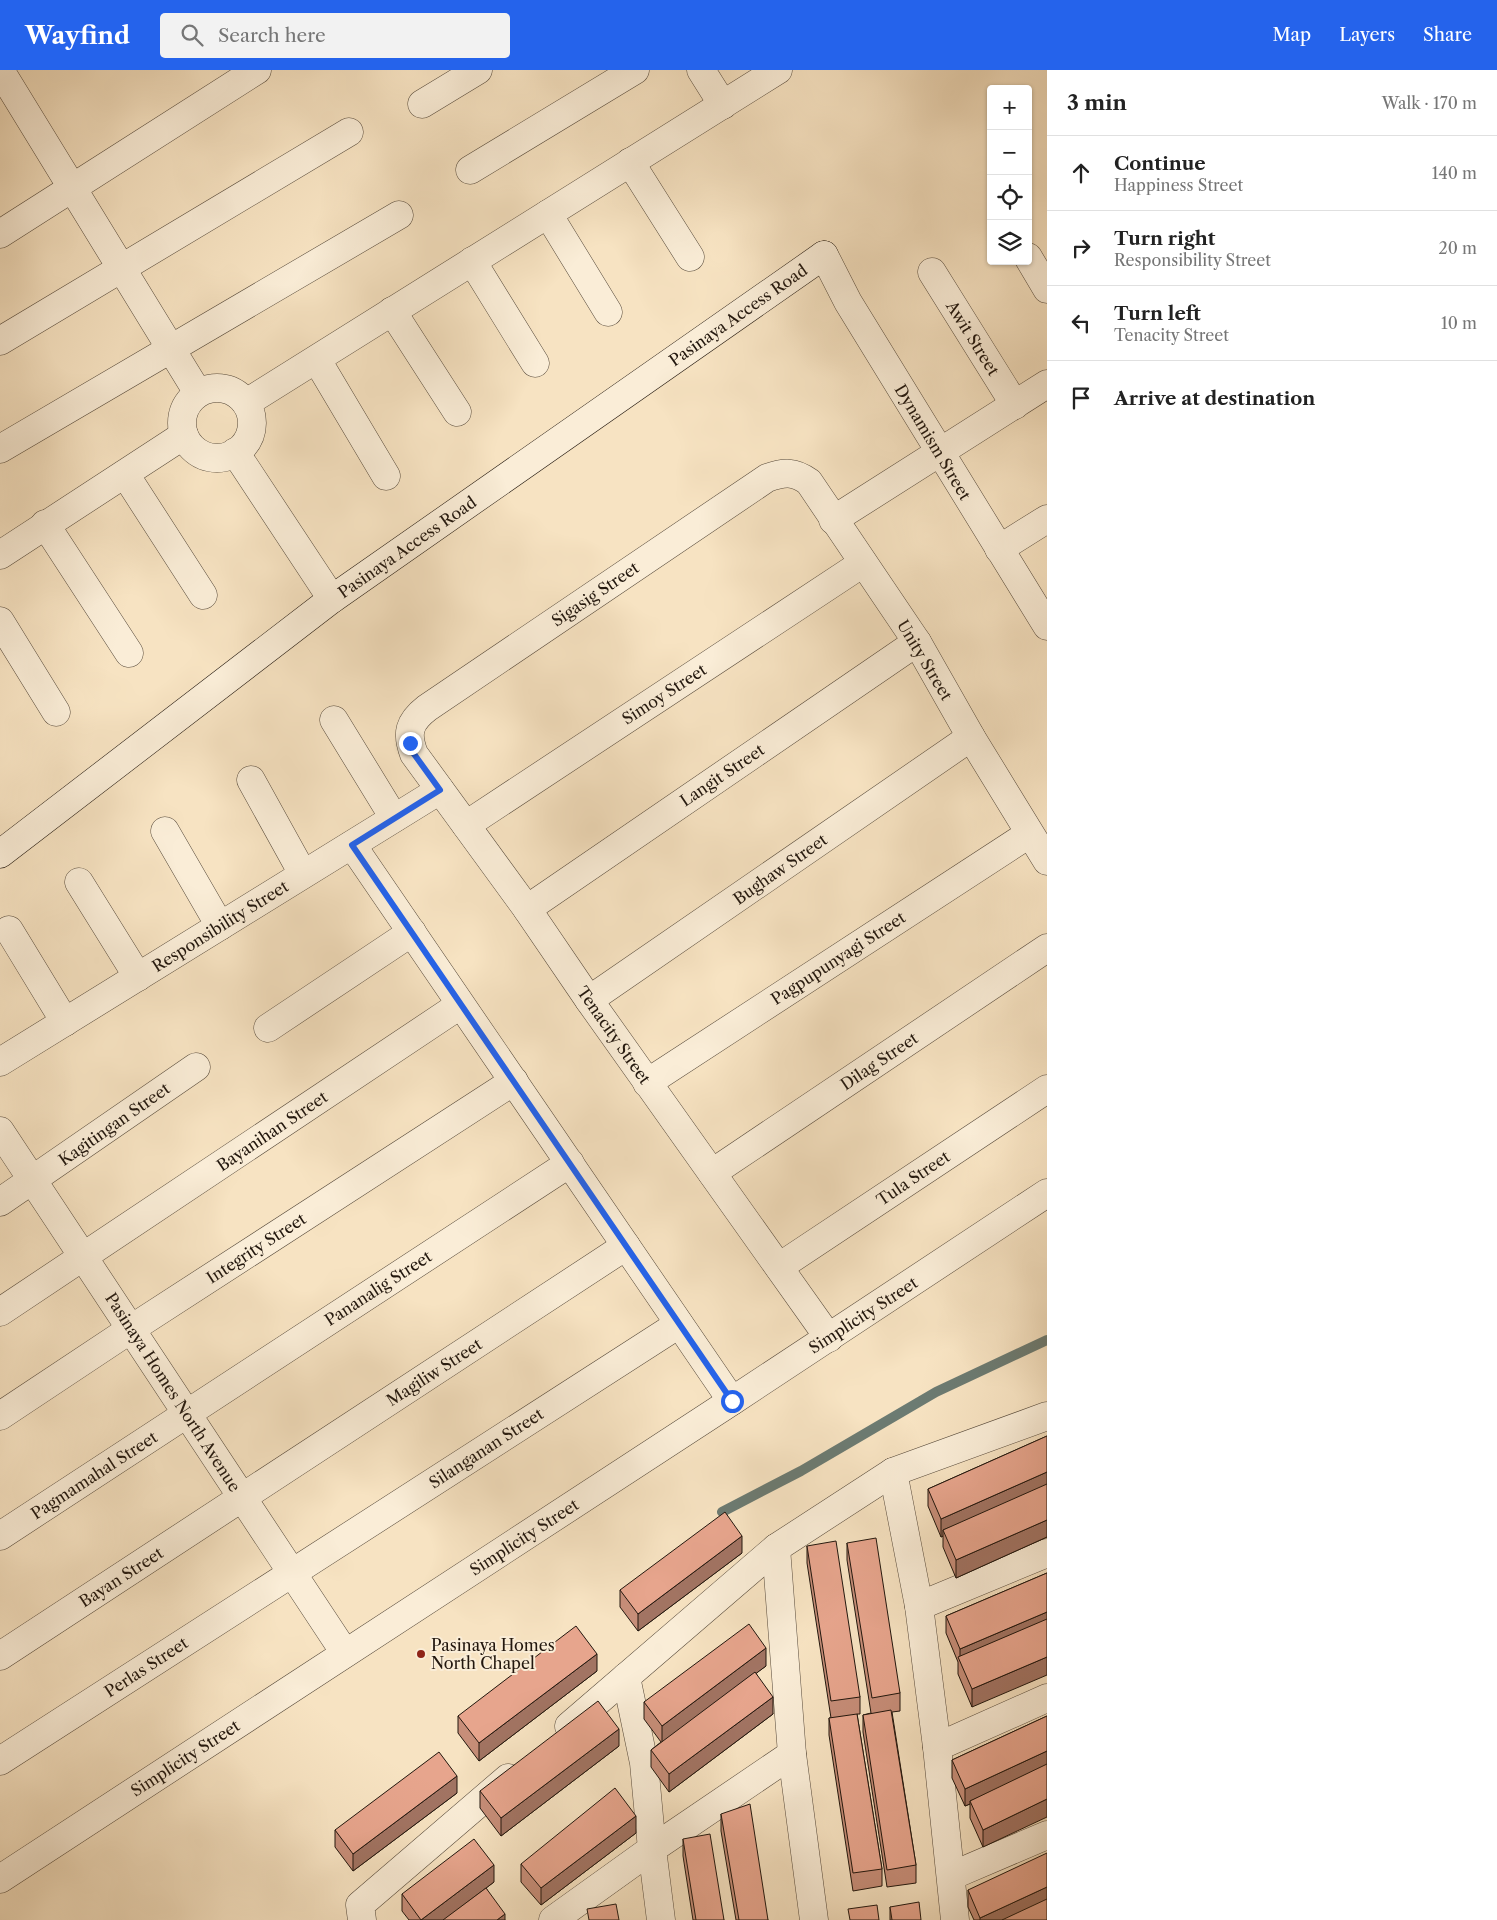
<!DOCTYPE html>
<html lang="en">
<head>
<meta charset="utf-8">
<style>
	body { margin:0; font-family:"Libre Caslon Text",serif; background:#f2f2f2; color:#222 }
	.controls { position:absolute; right:15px; top:15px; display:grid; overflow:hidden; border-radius:5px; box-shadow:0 1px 4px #0004 }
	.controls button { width:45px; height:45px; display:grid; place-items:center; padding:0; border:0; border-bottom:1px solid #e0e0e0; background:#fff; color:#222; font:25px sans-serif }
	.stop { position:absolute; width:15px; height:15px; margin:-11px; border:4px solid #2563eb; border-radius:50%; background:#fff }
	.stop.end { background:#2563eb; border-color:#fff; box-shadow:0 1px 5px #0008 }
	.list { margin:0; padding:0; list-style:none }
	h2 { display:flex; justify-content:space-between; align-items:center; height:65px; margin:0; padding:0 20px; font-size:21px }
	h2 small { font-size:16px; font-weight:400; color:#767676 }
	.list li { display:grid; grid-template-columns:32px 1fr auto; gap:15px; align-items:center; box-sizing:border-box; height:75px; padding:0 20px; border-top:1px solid #e0e0e0 }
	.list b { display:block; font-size:19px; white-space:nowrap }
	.list p { margin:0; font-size:16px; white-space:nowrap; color:#767676 }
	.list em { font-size:16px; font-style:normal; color:#767676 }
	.icon { flex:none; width:28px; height:28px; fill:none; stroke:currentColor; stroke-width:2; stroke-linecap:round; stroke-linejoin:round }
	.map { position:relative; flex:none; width:1047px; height:1850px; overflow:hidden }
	header { display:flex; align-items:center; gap:30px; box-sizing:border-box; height:70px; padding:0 25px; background:#2563eb; color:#fff }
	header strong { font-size:24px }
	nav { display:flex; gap:28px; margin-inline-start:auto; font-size:18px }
	.search { width:350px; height:45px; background:#f2f2f2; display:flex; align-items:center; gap:12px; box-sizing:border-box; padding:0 18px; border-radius:5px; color:#767676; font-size:19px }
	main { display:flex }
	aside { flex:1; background:#fff }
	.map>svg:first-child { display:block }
</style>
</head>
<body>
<header>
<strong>Wayfind</strong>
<div class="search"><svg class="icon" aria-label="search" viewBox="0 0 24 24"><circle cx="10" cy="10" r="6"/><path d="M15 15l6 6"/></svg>Search here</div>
<nav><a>Map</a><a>Layers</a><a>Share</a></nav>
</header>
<main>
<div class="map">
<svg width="1047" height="1850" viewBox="0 0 1047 1850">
	<rect width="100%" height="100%" fill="#f7e3c2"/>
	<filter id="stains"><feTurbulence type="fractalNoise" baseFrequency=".004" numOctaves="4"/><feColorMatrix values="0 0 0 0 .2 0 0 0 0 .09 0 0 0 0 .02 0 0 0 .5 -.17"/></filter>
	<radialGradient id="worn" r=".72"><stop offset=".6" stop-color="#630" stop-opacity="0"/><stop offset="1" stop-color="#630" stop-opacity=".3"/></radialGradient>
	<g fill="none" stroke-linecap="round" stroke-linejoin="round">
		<path stroke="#6c7b72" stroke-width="10" d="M 722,1442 L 801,1401 L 936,1322 L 1047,1270"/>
		<g stroke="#574a3b" stroke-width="29">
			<g id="street">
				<path d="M 0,0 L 198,323"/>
				<path d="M 701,0 L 723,35"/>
				<path d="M 422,34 L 478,0"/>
				<path d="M 630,92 L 690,187"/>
				<path d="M 470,100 L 635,0"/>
				<path d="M 548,144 L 608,242"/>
				<path d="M 0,164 L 257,0"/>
				<path d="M 824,185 L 848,232 L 1047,556"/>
				<path d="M 1028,187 L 1047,219"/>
				<path d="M 472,191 L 535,293"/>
				<path d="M 932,202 L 1015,335"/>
				<path d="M 392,241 L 457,342"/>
				<path d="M 0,271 L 349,62"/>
				<path d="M 317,290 L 386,406"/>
				<circle cx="217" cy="353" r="35"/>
				<path d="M 246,333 L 778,0"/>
				<path d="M 0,379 L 399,145"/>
				<path d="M 235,382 L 332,529"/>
				<path d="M 125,404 L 203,525"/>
				<path d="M 833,450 L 1047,314"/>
				<path d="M 45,454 L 129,583"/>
				<path d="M 999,479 L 1047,449"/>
				<path d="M 0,485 L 184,365"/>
				<path d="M 0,551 L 56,642"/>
				<path d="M 334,650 L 394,748"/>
				<path d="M 251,710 L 303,804"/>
				<path d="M 466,755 L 863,493"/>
				<path d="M 165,761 L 220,856"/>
				<path d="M 352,775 L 732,1331"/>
				<path d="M 79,812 L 138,907"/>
				<path d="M 527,839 L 917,572"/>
				<path d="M 9,860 L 65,952"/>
				<path d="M 589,930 L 971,667"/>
				<path d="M 268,958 L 412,862"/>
				<path d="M 0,992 L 440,720"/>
				<path d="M 647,1013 L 1029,764"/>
				<path d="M 0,1061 L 345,1583"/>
				<path d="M 712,1103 L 1047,878"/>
				<path d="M 0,1132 L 196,997"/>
				<path d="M 779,1197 L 1047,1019"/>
				<path d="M 0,1242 L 460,935"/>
				<path d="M 829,1268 L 589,930 L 527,839 L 414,684 C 406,663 409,652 427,638 L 767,408 C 784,402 794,401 809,412 L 917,572 L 971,667 L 1047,791"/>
				<path d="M 0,1346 L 131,1259 L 514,1011"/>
				<path d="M 893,1402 L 919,1536 L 937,1677 L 955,1850"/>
				<path d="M 0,1466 L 570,1093"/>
				<path d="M 776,1478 L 792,1684 L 814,1850"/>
				<path d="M 919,1536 L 1047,1483"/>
				<path d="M 0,1586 L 626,1176"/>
				<path d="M 569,1656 L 776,1478 L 893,1402 L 1047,1346"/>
				<path d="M 937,1677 L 1047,1628"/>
				<path d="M 0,1691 L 679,1254"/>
				<path d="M 951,1806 L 1047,1765"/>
				<path d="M 0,1809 L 732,1331 L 1047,1123"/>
				<path d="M 362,1850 L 360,1835 L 508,1708"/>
				<path d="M 553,1850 L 652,1779 L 644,1693 L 626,1607"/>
				<path d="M 661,1850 L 652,1779 L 792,1684"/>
			</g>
		</g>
		<g stroke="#22170e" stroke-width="29">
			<path id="secondary" d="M 0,784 L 332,529 L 824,185"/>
		</g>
		<use href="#street" stroke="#faedd7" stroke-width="28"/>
		<use href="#secondary" stroke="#faedd7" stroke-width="28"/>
	</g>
	<g fill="#c78e79" stroke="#22170e">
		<path d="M 1047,1366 L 1047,1467 L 956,1508 L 943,1477 L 943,1466 L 941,1467 L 928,1436 L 928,1419 Z"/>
		<path d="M 847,1473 L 900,1623 L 900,1641 L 892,1642 L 916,1795 L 916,1813 L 887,1817 L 863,1662 L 863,1645 L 871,1643 L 847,1490 Z"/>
		<path d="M 807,1476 L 860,1627 L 860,1644 L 857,1644 L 882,1799 L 882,1816 L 853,1821 L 829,1665 L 829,1648 L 831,1648 L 807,1493 Z"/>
		<path d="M 742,1483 L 638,1561 L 620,1537 L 620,1520 Z"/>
		<path d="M 1047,1503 L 972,1637 L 958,1604 L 958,1592 L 946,1563 L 946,1546 Z"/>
		<path d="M 766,1596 L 756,1603 L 773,1644 L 669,1722 L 651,1697 L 651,1680 L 661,1672 L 644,1649 L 644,1632 Z"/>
		<path d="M 597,1601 L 479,1691 L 458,1663 L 458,1646 Z"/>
		<path d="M 1047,1646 L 983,1777 L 970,1748 L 970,1734 L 965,1736 L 952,1708 L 952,1690 Z"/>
		<path d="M 619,1676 L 501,1766 L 480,1738 L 480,1721 Z"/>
		<path d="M 457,1723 L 353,1801 L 335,1777 L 335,1760 Z"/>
		<path d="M 721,1744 L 768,1850 L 736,1850 L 721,1761 Z"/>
		<path d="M 636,1763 L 541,1835 L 521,1812 L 521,1794 Z"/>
		<path d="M 683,1769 L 724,1850 L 693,1850 L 683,1786 Z"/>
		<path d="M 494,1812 L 486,1818 L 505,1850 L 409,1850 L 402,1841 L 402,1824 Z"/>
		<path d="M 968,1820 L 1047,1850 L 974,1850 L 968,1837 Z"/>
		<path d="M 890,1837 L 921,1850 L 890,1850 Z"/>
	</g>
	<g fill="#a27463" stroke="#22170e">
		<path d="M 1047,1402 L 1047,1419 L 943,1460 L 943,1466 L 941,1467 L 941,1449 Z"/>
		<path d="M 1047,1450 L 1047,1467 L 956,1508 L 956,1490 Z"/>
		<path d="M 742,1466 L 742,1483 L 638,1561 L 638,1544 Z"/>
		<path d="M 1047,1542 L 1047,1559 L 960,1591 L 960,1579 Z"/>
		<path d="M 766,1578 L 766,1596 L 662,1674 L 662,1656 Z"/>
		<path d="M 597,1584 L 597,1601 L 479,1691 L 479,1673 Z"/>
		<path d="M 1047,1587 L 1047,1605 L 972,1637 L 972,1619 Z"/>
		<path d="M 773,1627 L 773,1644 L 669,1722 L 669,1704 Z"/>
		<path d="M 619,1659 L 619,1676 L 501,1766 L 501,1748 Z"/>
		<path d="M 1047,1681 L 1047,1698 L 970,1731 L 970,1734 L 965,1736 L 965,1719 Z"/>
		<path d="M 457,1706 L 457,1723 L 353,1801 L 353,1784 Z"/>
		<path d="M 1047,1729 L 1047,1747 L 983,1777 L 983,1760 Z"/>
		<path d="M 636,1746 L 636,1763 L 541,1835 L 541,1818 Z"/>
		<path d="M 494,1795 L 494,1812 L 444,1850 L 421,1850 Z"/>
		<path d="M 1047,1817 L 1047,1834 L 1013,1850 L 980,1850 L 980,1848 Z"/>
		<path d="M 505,1844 L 505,1850 L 497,1850 Z"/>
	</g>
	<g fill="#e7a58d" stroke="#22170e">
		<path d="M 1047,1366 L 1047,1402 L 941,1449 L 928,1419 Z"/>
		<path d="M 1047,1414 L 1047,1450 L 956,1490 L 943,1460 Z"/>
		<path d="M 725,1442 L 742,1466 L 638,1544 L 620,1520 Z"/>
		<path d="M 876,1468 L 900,1623 L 872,1628 L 847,1473 Z"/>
		<path d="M 836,1471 L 860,1627 L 831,1631 L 807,1476 Z"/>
		<path d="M 1047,1503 L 1047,1542 L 960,1579 L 946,1546 Z"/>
		<path d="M 1047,1549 L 1047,1587 L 972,1619 L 958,1587 Z"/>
		<path d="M 749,1554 L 766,1578 L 662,1656 L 644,1632 Z"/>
		<path d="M 576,1556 L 597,1584 L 479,1673 L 458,1646 Z"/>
		<path d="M 755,1602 L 773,1627 L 669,1704 L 651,1680 Z"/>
		<path d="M 598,1631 L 619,1659 L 501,1748 L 480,1721 Z"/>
		<path d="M 891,1640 L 916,1795 L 887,1800 L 863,1645 Z"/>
		<path d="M 857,1644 L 882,1799 L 853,1803 L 829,1648 Z"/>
		<path d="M 1047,1646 L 1047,1681 L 965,1719 L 952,1690 Z"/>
		<path d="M 439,1682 L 457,1706 L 353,1784 L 335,1760 Z"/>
		<path d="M 1047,1694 L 1047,1729 L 983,1760 L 970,1731 Z"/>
		<path d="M 615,1718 L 636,1746 L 541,1818 L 521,1794 Z"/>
		<path d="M 750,1734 L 768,1850 L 739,1850 L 721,1744 Z"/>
		<path d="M 710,1764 L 724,1850 L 696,1850 L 683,1769 Z"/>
		<path d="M 474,1769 L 494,1795 L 421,1850 L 402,1824 Z"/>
		<path d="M 1047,1783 L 1047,1817 L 980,1848 L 968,1820 Z"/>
		<path d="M 486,1818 L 505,1844 L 497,1850 L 443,1850 Z"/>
		<path d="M 1047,1829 L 1047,1850 L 1002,1850 Z"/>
		<path d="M 919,1832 L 921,1850 L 892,1850 L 890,1837 Z"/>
		<path d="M 616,1834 L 619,1850 L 589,1850 L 587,1839 Z"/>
		<path d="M 877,1835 L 879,1850 L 850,1850 L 848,1839 Z"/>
	</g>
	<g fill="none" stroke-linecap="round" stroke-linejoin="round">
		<path stroke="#2563eb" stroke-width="6" d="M 410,673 L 414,684 L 440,720 L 352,775 L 732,1331"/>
	</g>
	<circle fill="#8f2418" stroke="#faedd7" stroke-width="2" cx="421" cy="1584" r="5"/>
	<g text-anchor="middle" stroke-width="4" stroke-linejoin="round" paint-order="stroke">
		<g font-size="16" fill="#22170e" stroke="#faedd7">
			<text transform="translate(738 245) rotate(-35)" y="6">Pasinaya Access Road</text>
			<text transform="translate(973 268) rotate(58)" y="6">Awit Street</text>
			<text transform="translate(933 372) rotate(59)" y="6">Dynamism Street</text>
			<text transform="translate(407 477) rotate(-35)" y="6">Pasinaya Access Road</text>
			<text transform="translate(595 524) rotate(-34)" y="6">Sigasig Street</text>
			<text transform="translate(925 590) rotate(59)" y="6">Unity Street</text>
			<text transform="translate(664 624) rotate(-33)" y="6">Simoy Street</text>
			<text transform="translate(722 705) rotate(-34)" y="6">Langit Street</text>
			<text transform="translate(780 799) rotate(-35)" y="6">Bughaw Street</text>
			<text transform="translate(220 856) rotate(-32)" y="6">Responsibility Street</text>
			<text transform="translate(838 888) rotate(-33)" y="6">Pagpupunyagi Street</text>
			<text transform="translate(614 965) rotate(55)" y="6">Tenacity Street</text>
			<text transform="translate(879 991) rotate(-34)" y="6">Dilag Street</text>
			<text transform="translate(114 1054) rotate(-35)" y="6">Kagitingan Street</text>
			<text transform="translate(272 1061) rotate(-34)" y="6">Bayanihan Street</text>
			<text transform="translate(913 1108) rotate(-34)" y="6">Tula Street</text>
			<text transform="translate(256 1178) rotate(-33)" y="6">Integrity Street</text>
			<text transform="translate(378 1218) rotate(-33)" y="6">Pananalig Street</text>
			<text transform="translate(863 1245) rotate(-33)" y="6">Simplicity Street</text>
			<text transform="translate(434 1302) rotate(-33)" y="6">Magiliw Street</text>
			<text transform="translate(173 1322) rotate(57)" y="6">Pasinaya Homes North Avenue</text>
			<text transform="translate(486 1378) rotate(-33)" y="6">Silanganan Street</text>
			<text transform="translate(94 1405) rotate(-33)" y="6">Pagmamahal Street</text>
			<text transform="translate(524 1467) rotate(-33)" y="6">Simplicity Street</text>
			<text transform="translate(121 1507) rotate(-33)" y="6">Bayan Street</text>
			<text transform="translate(146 1597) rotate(-33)" y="6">Perlas Street</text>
			<text transform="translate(185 1688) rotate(-33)" y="6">Simplicity Street</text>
		</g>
		<g font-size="16" fill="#22170e" stroke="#faedd7" text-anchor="start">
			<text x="431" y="1581">Pasinaya Homes<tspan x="431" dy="18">North Chapel</tspan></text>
		</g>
	</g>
	<rect width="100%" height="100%" filter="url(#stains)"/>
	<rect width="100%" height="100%" fill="url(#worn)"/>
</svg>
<div class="controls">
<button>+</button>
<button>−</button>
<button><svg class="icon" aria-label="locate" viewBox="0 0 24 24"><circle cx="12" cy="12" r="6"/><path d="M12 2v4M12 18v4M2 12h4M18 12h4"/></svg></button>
<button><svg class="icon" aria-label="layers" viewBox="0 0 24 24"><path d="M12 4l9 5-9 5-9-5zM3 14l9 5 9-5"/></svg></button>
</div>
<div class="stop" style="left:732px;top:1331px"></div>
<div class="stop end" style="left:410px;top:673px"></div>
</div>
<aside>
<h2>3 min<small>Walk · 170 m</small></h2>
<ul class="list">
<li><svg class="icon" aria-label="ahead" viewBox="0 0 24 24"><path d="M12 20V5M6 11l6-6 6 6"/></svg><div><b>Continue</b><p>Happiness Street</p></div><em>140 m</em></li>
<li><svg class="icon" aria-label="right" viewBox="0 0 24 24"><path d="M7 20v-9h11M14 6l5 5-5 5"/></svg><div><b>Turn right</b><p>Responsibility Street</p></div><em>20 m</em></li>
<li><svg class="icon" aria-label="left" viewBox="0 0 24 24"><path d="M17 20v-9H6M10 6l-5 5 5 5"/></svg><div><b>Turn left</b><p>Tenacity Street</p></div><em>10 m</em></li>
<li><svg class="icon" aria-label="arrive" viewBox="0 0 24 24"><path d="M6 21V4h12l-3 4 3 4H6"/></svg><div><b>Arrive at destination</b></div></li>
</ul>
</aside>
</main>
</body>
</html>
